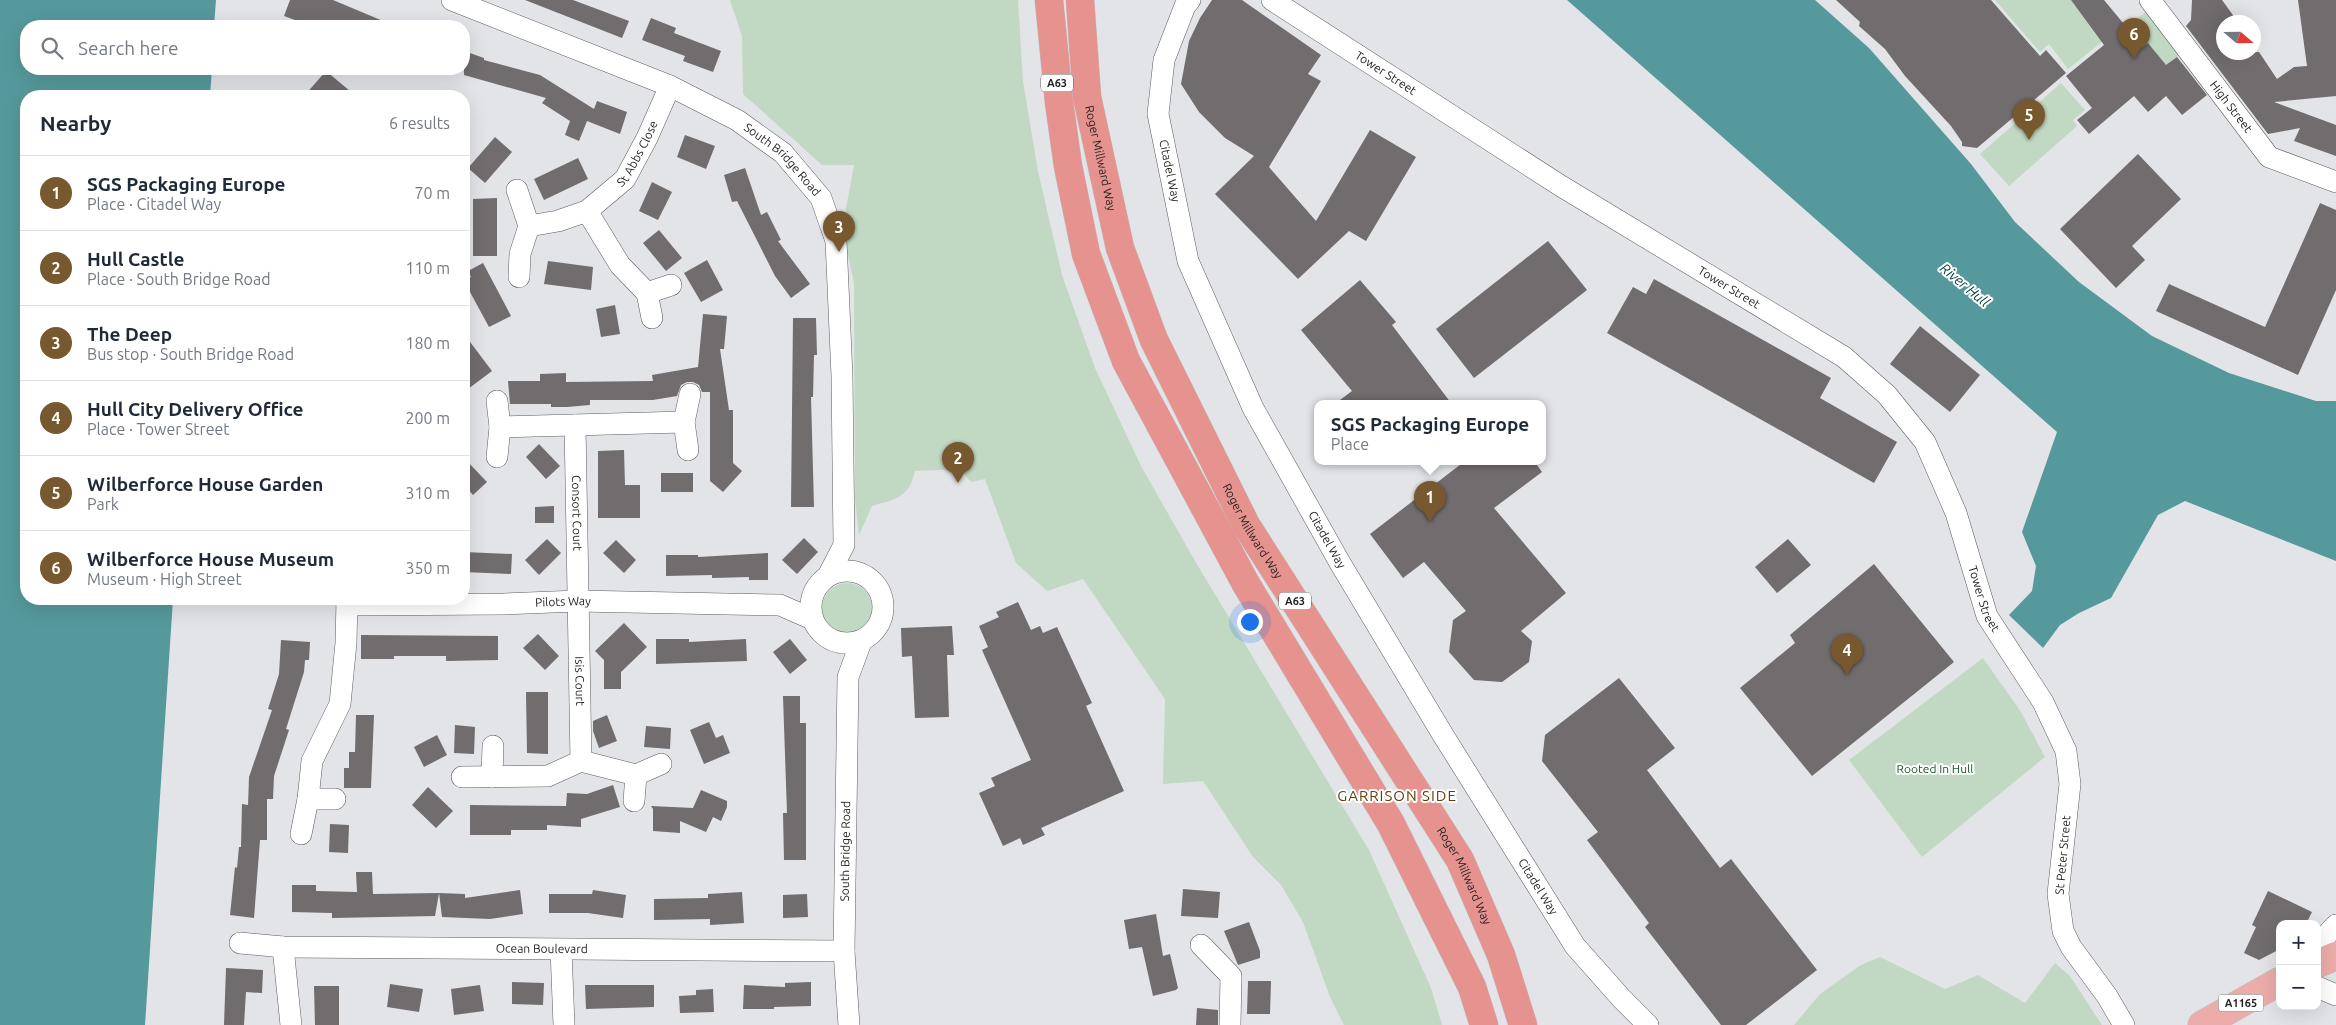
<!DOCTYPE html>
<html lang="en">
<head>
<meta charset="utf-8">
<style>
	body { margin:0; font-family:Ubuntu,sans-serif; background:#f6f6f7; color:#1f2937 }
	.controls { position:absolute; right:15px; bottom:15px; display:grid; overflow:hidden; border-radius:10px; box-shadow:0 5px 20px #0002 }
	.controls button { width:45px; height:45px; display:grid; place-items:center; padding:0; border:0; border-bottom:1px solid #e0e1e3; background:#fff; color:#1f2937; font:25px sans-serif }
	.compass { position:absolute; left:2216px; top:15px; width:45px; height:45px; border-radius:50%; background:#fff; box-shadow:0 5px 20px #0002; rotate:110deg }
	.you { position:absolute; left:1249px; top:621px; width:18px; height:18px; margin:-12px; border:4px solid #fff; border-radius:50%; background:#1a73e8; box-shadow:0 0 0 8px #1a73e833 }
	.badge { display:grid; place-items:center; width:32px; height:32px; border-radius:50%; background:#78582e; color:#fff; font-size:16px; font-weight:700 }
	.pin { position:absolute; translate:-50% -41px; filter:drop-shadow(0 1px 2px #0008) }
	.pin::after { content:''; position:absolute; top:26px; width:18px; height:15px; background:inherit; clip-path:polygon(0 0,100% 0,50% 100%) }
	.popup { position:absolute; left:1314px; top:400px; width:232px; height:65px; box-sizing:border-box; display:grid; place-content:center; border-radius:10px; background:#fff; filter:drop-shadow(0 1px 4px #0005); font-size:16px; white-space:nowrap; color:#747a83 }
	.popup b { font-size:19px; color:#1f2937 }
	.popup::after { content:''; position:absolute; left:50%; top:100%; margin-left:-10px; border:10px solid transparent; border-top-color:#fff }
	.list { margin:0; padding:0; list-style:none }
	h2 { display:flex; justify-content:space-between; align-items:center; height:65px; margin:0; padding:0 20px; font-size:21px }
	h2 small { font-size:16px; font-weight:400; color:#747a83 }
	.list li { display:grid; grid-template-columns:32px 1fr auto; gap:15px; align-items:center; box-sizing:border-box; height:75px; padding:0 20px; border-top:1px solid #e0e1e3 }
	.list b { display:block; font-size:19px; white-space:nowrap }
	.list p { margin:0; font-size:16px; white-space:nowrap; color:#747a83 }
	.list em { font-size:16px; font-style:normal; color:#747a83 }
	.icon { flex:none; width:28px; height:28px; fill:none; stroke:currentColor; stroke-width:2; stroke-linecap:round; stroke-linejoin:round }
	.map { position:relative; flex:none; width:2336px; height:1025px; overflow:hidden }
	.search { position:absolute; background:#fff; box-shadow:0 5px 20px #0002; left:20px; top:20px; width:450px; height:55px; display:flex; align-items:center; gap:12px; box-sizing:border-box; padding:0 18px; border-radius:20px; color:#747a83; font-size:19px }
	.panel { position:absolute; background:#fff; box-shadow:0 5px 20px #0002; left:20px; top:90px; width:450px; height:515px; border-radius:20px }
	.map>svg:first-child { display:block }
</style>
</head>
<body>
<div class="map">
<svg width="2336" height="1025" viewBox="0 0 2336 1025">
	<rect width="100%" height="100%" fill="#e2e4e8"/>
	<g fill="#c1d9c2">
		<path d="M 730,0 L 1018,0 L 1023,81 L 1038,171 L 1062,275 L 1095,368 L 1141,466 L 1195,561 L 1369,850 L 1431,988 L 1442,1025 L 1344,1025 L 1330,997 L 1303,922 L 1281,885 L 1253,857 L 1203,781 L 1163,784 L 1165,699 L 1083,579 L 1047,591 L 1016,563 L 985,479 L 971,482 L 960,469 L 915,471 C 909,498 896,499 872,506 L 859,535 L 855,499 L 854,283 L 846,246 L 846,208 L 854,165 L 822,165 L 743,94 L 742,36 Z"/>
		<path d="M 1995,0 L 2071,0 L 2103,41 L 2068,69 L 2049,44 L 2040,52 Z"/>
		<path d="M 2147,11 L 2179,55 L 2161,70 L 2154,50 L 2148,43 L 2143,47 L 2126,27 Z"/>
		<path d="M 2061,83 L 2085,110 L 2073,120 L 2077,126 L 2009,186 L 1980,154 Z"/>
		<circle cx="847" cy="608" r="25"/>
		<path d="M 1983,658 L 2021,712 L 2045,757 L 1922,857 L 1849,760 Z"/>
		<path d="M 1880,957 L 1945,989 L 1978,975 L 2025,1003 L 2055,963 L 2070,976 L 2102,1025 L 1794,1025 L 1820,994 L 1861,965 Z"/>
	</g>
	<g fill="#56999c">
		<path d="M 0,0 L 216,0 L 214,26 L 26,26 L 26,69 L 212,69 L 210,96 L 26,96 L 26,599 L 173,599 L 145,1025 L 0,1025 Z"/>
		<path d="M 1567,0 L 1815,0 L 1869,48 L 1971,164 L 2015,222 L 2079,282 L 2152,336 L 2229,373 L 2316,401 L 2336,401 L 2336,561 L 2185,501 L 2158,515 L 2111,598 L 2079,613 L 2060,625 L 2043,648 L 2009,615 L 2032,591 L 2036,566 L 2022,532 L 2057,432 Z"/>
	</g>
	<g fill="#716c6e">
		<path d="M 290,0 L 333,0 L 395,26 L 311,26 L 284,16 Z"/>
		<path d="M 525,0 L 573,0 L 629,21 L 622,38 Z"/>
		<path d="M 1212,0 L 1242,0 L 1321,55 L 1308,74 L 1321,81 L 1269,167 L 1316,221 L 1370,130 L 1416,157 L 1366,241 L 1349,231 L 1298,279 L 1215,194 L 1254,156 L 1225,138 L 1199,112 L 1181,84 L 1189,41 L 1200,18 Z"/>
		<path d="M 1836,0 L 1991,0 L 2040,56 L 2046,50 L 2066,73 L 1977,148 L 1962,146 L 1962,142 L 1951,126 L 1905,76 L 1885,49 L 1859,26 L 1860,22 Z"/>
		<path d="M 2071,0 L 2104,0 L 2143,47 L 2148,43 L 2166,65 L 2177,57 L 2207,95 L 2182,115 L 2166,96 L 2148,112 L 2134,96 L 2089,134 L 2077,120 L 2092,108 L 2066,76 L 2104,45 Z"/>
		<path d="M 2192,0 L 2222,0 L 2238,22 L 2224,22 L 2224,52 L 2259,52 L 2277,79 L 2294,67 L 2307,66 L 2298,0 L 2336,0 L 2336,96 L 2274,102 L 2336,125 L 2336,156 L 2294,141 L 2300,128 L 2268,134 L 2265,130 L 2186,26 L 2191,20 Z"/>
		<path d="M 651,18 L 676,28 L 674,33 L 721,51 L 713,72 L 683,61 L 685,56 L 642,40 Z"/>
		<path d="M 464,51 L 484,58 L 484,60 L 540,75 L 594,109 L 597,101 L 627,112 L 620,134 L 587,121 L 579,141 L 565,135 L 570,121 L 542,103 L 546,98 L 464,75 Z"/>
		<path d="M 326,71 L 356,96 L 304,96 Z"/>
		<path d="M 685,135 L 715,146 L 706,169 L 677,157 Z"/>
		<path d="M 495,137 L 512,152 L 485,183 L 468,168 Z"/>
		<path d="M 2138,154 L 2181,199 L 2132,246 L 2145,260 L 2116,288 L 2060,229 Z"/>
		<path d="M 578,158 L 588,179 L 544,200 L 534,179 Z"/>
		<path d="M 745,168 L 761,215 L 767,212 L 781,240 L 778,241 L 810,284 L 791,298 L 775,276 L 737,201 L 732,202 L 724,175 Z"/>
		<path d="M 652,182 L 672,192 L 658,220 L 639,211 Z"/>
		<path d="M 497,198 L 497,256 L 473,256 L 473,199 Z"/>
		<path d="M 2320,203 L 2336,210 L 2336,290 L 2298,375 L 2156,311 L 2169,284 L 2265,327 Z"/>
		<path d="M 659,230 L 682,258 L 666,271 L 643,243 Z"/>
		<path d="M 1548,241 L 1587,290 L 1474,378 L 1436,329 Z"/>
		<path d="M 707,260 L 723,290 L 701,302 L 684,273 Z"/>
		<path d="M 548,261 L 593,267 L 591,290 L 544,284 Z"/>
		<path d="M 483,263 L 511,316 L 489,327 L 464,281 L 471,277 L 468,271 Z"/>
		<path d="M 1654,279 L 1831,378 L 1820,398 L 1897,442 L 1874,483 L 1607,333 L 1633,287 L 1646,294 Z"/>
		<path d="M 1360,280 L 1396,322 L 1392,325 L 1451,403 L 1336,403 L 1352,391 L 1301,330 Z"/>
		<path d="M 615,305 L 620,334 L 601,337 L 596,309 Z"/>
		<path d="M 703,314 L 727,316 L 724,349 L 720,349 L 729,410 L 733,410 L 733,463 L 742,471 L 723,492 L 710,481 L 710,392 L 702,392 L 699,385 L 693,382 L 687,382 L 681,385 L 677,396 L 653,400 L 590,400 L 590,405 L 567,407 L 551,407 L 551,404 L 510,404 L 508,381 L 540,381 L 540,374 L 566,373 L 566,382 L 653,381 L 652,375 L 698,367 Z"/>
		<path d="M 793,318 L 816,318 L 817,355 L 814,355 L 813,397 L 811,397 L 814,507 L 791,507 Z"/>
		<path d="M 1920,326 L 1980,375 L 1950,412 L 1890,364 Z"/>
		<path d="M 464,334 L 492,371 L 464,392 Z"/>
		<path d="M 539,444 L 560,466 L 546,479 L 526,457 Z"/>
		<path d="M 624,450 L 625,485 L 640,485 L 640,518 L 598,518 L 598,451 Z"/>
		<path d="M 464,458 L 487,482 L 473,495 L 464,485 Z"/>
		<path d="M 1465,461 L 1534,461 L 1542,472 L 1494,508 L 1566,593 L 1521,631 L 1532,641 L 1529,662 L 1502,682 L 1474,680 L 1449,652 L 1453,620 L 1466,611 L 1424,562 L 1403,578 L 1370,534 Z"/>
		<rect x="661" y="473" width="32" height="19"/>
		<path d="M 554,506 L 554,523 L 535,523 L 535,507 Z"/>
		<path d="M 804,538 L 818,552 L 797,574 L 782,560 Z"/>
		<path d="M 547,539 L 561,553 L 539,575 L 525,560 Z"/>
		<path d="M 1788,539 L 1811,565 L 1777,593 L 1755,567 Z"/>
		<path d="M 616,540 L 636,560 L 624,573 L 603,553 Z"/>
		<path d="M 464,552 L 512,554 L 511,574 L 464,572 Z"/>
		<path d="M 768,553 L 768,580 L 749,580 L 749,577 L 712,578 L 712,575 L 666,576 L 666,555 L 698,555 L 698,557 Z"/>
		<path d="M 1874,564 L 1954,662 L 1812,776 L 1740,688 L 1795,643 L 1790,635 Z"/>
		<path d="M 1018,602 L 1031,630 L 1040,626 L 1043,633 L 1057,627 L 1092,703 L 1086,706 L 1124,791 L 1041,828 L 1045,835 L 1023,845 L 1020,838 L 1003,846 L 979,793 L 995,786 L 991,778 L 1031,760 L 982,650 L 988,647 L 979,626 L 999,617 L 996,612 Z"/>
		<path d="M 624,623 L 647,647 L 621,672 L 621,689 L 604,689 L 604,660 L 595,651 Z"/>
		<path d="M 952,626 L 954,655 L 947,655 L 949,717 L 915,718 L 912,656 L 902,657 L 901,628 Z"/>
		<path d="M 538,634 L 559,656 L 545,670 L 523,648 Z"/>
		<path d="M 361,635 L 498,636 L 498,660 L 446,661 L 446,656 L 394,656 L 394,659 L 361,659 Z"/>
		<path d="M 656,639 L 689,639 L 689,642 L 746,639 L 747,661 L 656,664 Z"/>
		<path d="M 790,639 L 807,660 L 790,674 L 773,652 Z"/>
		<path d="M 281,640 L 310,642 L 309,660 L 305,660 L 304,672 L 286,729 L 289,730 L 274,776 L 273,799 L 267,799 L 267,840 L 260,840 L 254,918 L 230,915 L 235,867 L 237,868 L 239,847 L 241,847 L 242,804 L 248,805 L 249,777 L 272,710 L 268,709 L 279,674 Z"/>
		<path d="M 1619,678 L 1675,748 L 1647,770 L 1720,868 L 1731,859 L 1817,970 L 1746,1025 L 1721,1025 L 1645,927 L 1649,923 L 1587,840 L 1598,832 L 1542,761 L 1545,735 Z"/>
		<path d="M 526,692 L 548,692 L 548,754 L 527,753 Z"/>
		<path d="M 783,696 L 800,696 L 800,723 L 806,723 L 806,860 L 784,860 L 783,813 L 787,813 Z"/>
		<path d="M 356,715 L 374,715 L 371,788 L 344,788 L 344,768 L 349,768 L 349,752 L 355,752 Z"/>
		<path d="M 607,715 L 617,741 L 599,748 L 593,731 L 593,721 Z"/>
		<path d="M 709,722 L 716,738 L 723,735 L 730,753 L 704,764 L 690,730 Z"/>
		<path d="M 455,725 L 475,727 L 474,754 L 454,753 Z"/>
		<path d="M 646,726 L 671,728 L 670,749 L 644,747 Z"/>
		<path d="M 437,735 L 447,755 L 424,767 L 414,747 Z"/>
		<path d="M 613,785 L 620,807 L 581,819 L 581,827 L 547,825 L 547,830 L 511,830 L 511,835 L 470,835 L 470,805 L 566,806 L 567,793 L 587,794 Z"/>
		<path d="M 428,787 L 453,811 L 436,828 L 412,805 Z"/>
		<path d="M 701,790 L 727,801 L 727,807 L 721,821 L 713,817 L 706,832 L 680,821 L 680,833 L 653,831 L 653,809 L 651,806 L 693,808 Z"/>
		<path d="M 330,824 L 349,825 L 348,853 L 329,852 Z"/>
		<path d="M 356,872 L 372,872 L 373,894 L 439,893 L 435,916 L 332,918 L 332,913 L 292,912 L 292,885 L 316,885 L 316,891 L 357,892 Z"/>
		<path d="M 1183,889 L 1220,892 L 1218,918 L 1181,916 Z"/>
		<path d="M 520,890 L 523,914 L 490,919 L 442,917 L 439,893 L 465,894 L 465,898 Z"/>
		<path d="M 593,890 L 626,895 L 623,918 L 588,913 L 549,913 L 549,894 L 592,894 Z"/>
		<path d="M 2268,891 L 2312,912 L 2306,924 L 2280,924 L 2280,949 L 2259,960 L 2244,953 L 2256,927 L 2252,925 Z"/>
		<path d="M 742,892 L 744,923 L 710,925 L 710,919 L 654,920 L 654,899 L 708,898 L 708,894 Z"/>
		<path d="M 807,894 L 808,917 L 783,918 L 783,895 Z"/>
		<path d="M 1156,914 L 1163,956 L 1170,954 L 1178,988 L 1176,990 L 1153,996 L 1142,947 L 1129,949 L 1124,920 Z"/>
		<path d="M 1249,922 L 1260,951 L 1260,958 L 1238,965 L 1224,931 Z"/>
		<path d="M 226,968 L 263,970 L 262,993 L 246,992 L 244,1025 L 224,1025 Z"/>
		<path d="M 1248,981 L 1271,981 L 1270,1014 L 1247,1014 Z"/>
		<path d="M 512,982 L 544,983 L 543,1005 L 512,1004 Z"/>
		<path d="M 811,982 L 811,1006 L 774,1007 L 774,1009 L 743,1009 L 744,985 L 785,987 L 785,983 Z"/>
		<path d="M 390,984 L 423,989 L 419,1012 L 387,1007 Z"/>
		<path d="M 480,985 L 484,1011 L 454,1015 L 451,989 Z"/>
		<path d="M 585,985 L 654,985 L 654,1007 L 586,1009 Z"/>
		<path d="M 314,986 L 339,986 L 339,1025 L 315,1025 Z"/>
		<path d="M 713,989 L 714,1012 L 680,1013 L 679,996 L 696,995 L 696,990 Z"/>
		<path d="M 1197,1008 L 1218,1010 L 1218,1025 L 1196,1025 Z"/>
	</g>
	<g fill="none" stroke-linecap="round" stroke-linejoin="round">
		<g stroke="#5c5d61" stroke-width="22">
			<g id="minor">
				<path id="s1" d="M 452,0 L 670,86 L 737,120 L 783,153 L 821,198 L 836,241 L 842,376 L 844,545 L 828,576"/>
				<path id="s2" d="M 1190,0 L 1185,6 L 1164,60 L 1158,114 L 1188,261 L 1253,408 L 1340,563 L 1443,735 L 1575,946 L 1622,999 L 1648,1025"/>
				<path id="s3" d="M 1272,0 L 1561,186 L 1844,357 L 1887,395 L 1925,442 L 1956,513 L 1987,616 L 2043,702 L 2066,751 L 2070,784 L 2058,894 L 2063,931 L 2071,947 L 2107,996 L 2124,1025"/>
				<path id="s4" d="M 2150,0 L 2269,157 L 2336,182"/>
				<path d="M 517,190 L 529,226 L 520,254 L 519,277"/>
				<path d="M 587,211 L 620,265 L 647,293"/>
				<path id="s5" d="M 529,226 L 558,221 L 587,211 L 625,179 L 647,138 L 670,86"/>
				<path d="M 652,318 L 647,293 L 671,285"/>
				<path id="s6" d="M 575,425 L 581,761"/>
				<path d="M 500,427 L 684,422"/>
				<path d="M 688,450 L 684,422 L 690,394"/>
				<path d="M 497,457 L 500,427 L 497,401"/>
				<circle cx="847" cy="607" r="36"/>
				<path id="s7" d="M 347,605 L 504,604 L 578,601 L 780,605 L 812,619"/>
				<path d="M 462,777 L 548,776 L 581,761 L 636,775"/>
				<path d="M 492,777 L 493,746"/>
				<path d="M 308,799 L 335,799"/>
				<path d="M 634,801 L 636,775 L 661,764"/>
				<path d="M 301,834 L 308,799 L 312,761 L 340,704 L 346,643 L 347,599"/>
				<path id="s8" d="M 240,943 L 283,947 L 844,951"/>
				<path d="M 1201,945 L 1231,976 L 1230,1025"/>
				<path d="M 2317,945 L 2336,925"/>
				<path d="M 283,947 L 291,1025"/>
				<path d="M 561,950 L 564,1025"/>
				<path d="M 2317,987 L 2336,995"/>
				<path id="s9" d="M 849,1025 L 844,951 L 848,677 L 861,642"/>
			</g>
		</g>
		<g stroke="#c0c0c1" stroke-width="29">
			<g id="primary">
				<path d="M 2317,964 L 2336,956"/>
				<path d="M 2202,1025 L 2280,981"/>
			</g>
		</g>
		<g stroke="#c0c0c1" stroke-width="29">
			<g id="trunk">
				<path d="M 1049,0 L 1059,102 L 1068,166 L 1086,254 L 1126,361 L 1246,584 L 1391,824 L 1472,987 L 1484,1025"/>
				<path id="s10" d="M 1080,0 L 1087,97 L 1120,248 L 1154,340 L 1246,525 L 1460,860 L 1501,955 L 1523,1025"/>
			</g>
		</g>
		<use href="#minor" stroke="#fff" stroke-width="21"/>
		<use href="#primary" stroke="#ecadaa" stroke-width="28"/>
		<use href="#trunk" stroke="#e6928e" stroke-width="28"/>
	</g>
	<g text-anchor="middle" stroke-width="4" stroke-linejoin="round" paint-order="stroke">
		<g fill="#fff" stroke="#626264" stroke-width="1">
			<rect x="1041" y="74.5" width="32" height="17" rx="4"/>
			<rect x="1279" y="592.5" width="32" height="17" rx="4"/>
			<rect x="2218.5" y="994.5" width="45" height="17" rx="4"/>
		</g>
		<g font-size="11" font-weight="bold" fill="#1f1f21">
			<text x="1057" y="87">A63</text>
			<text x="1295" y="605">A63</text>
			<text x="2241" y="1007">A1165</text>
		</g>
		<g font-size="12" fill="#1f1f21" stroke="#fff">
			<text dy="4" stroke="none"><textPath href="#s3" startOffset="135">Tower Street</textPath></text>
			<text dy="4" stroke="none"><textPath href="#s4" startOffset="134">High Street</textPath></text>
			<text dy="4" stroke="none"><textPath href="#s5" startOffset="138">St Abbs Close</textPath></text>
			<text dy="4" stroke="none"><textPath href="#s10" startOffset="160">Roger Millward Way</textPath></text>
			<text dy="4" stroke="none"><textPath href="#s1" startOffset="370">South Bridge Road</textPath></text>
			<text dy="4" stroke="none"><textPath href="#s2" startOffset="178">Citadel Way</textPath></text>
			<text dy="4" stroke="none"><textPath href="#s3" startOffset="540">Tower Street</textPath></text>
			<text dy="4" stroke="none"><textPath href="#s6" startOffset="88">Consort Court</textPath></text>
			<text dy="4" stroke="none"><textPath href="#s10" startOffset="565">Roger Millward Way</textPath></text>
			<text dy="4" stroke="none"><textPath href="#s2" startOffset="582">Citadel Way</textPath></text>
			<text dy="4" stroke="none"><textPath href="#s3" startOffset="960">Tower Street</textPath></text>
			<text dy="4" stroke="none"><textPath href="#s7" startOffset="216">Pilots Way</textPath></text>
			<text dy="4" stroke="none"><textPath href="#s6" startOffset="256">Isis Court</textPath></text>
			<text dy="4" stroke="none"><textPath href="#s9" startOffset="174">South Bridge Road</textPath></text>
			<text transform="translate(2063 855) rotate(-85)" y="4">St Peter Street</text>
			<text dy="4" stroke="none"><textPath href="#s10" startOffset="970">Roger Millward Way</textPath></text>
			<text dy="4" stroke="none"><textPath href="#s2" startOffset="988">Citadel Way</textPath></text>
			<text dy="4" stroke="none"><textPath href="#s8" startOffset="302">Ocean Boulevard</textPath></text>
		</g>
		<g font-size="12" fill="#195425" stroke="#fff">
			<text x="1935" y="773">Rooted In Hull</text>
		</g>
		<g font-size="14" font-style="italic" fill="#004245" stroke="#fff">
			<text transform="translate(1965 285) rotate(40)" y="5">River Hull</text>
		</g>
		<g font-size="15" letter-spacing="1" fill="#603e08" stroke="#fff">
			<text x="1397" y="801">GARRISON SIDE</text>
		</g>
	</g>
</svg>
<div class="controls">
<button>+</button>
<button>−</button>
</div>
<svg class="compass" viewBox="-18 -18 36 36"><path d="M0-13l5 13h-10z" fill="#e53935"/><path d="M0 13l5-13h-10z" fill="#747a83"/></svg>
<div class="you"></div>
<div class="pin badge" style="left:1430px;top:522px">1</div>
<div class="popup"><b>SGS Packaging Europe</b>Place</div>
<div class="pin badge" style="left:958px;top:483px">2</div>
<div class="pin badge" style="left:839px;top:252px">3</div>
<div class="pin badge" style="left:1847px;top:675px">4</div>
<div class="pin badge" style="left:2029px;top:140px">5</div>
<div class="pin badge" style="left:2134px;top:59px">6</div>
<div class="search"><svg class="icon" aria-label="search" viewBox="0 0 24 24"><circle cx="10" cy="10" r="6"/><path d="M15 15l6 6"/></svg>Search here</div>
<section class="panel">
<h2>Nearby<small>6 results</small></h2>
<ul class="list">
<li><span class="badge">1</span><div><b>SGS Packaging Europe</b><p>Place · Citadel Way</p></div><em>70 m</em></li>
<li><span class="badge">2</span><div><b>Hull Castle</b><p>Place · South Bridge Road</p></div><em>110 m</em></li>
<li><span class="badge">3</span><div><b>The Deep</b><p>Bus stop · South Bridge Road</p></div><em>180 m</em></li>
<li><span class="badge">4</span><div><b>Hull City Delivery Office</b><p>Place · Tower Street</p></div><em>200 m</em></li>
<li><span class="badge">5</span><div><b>Wilberforce House Garden</b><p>Park</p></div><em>310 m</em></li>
<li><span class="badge">6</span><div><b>Wilberforce House Museum</b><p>Museum · High Street</p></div><em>350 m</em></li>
</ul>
</section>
</div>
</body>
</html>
